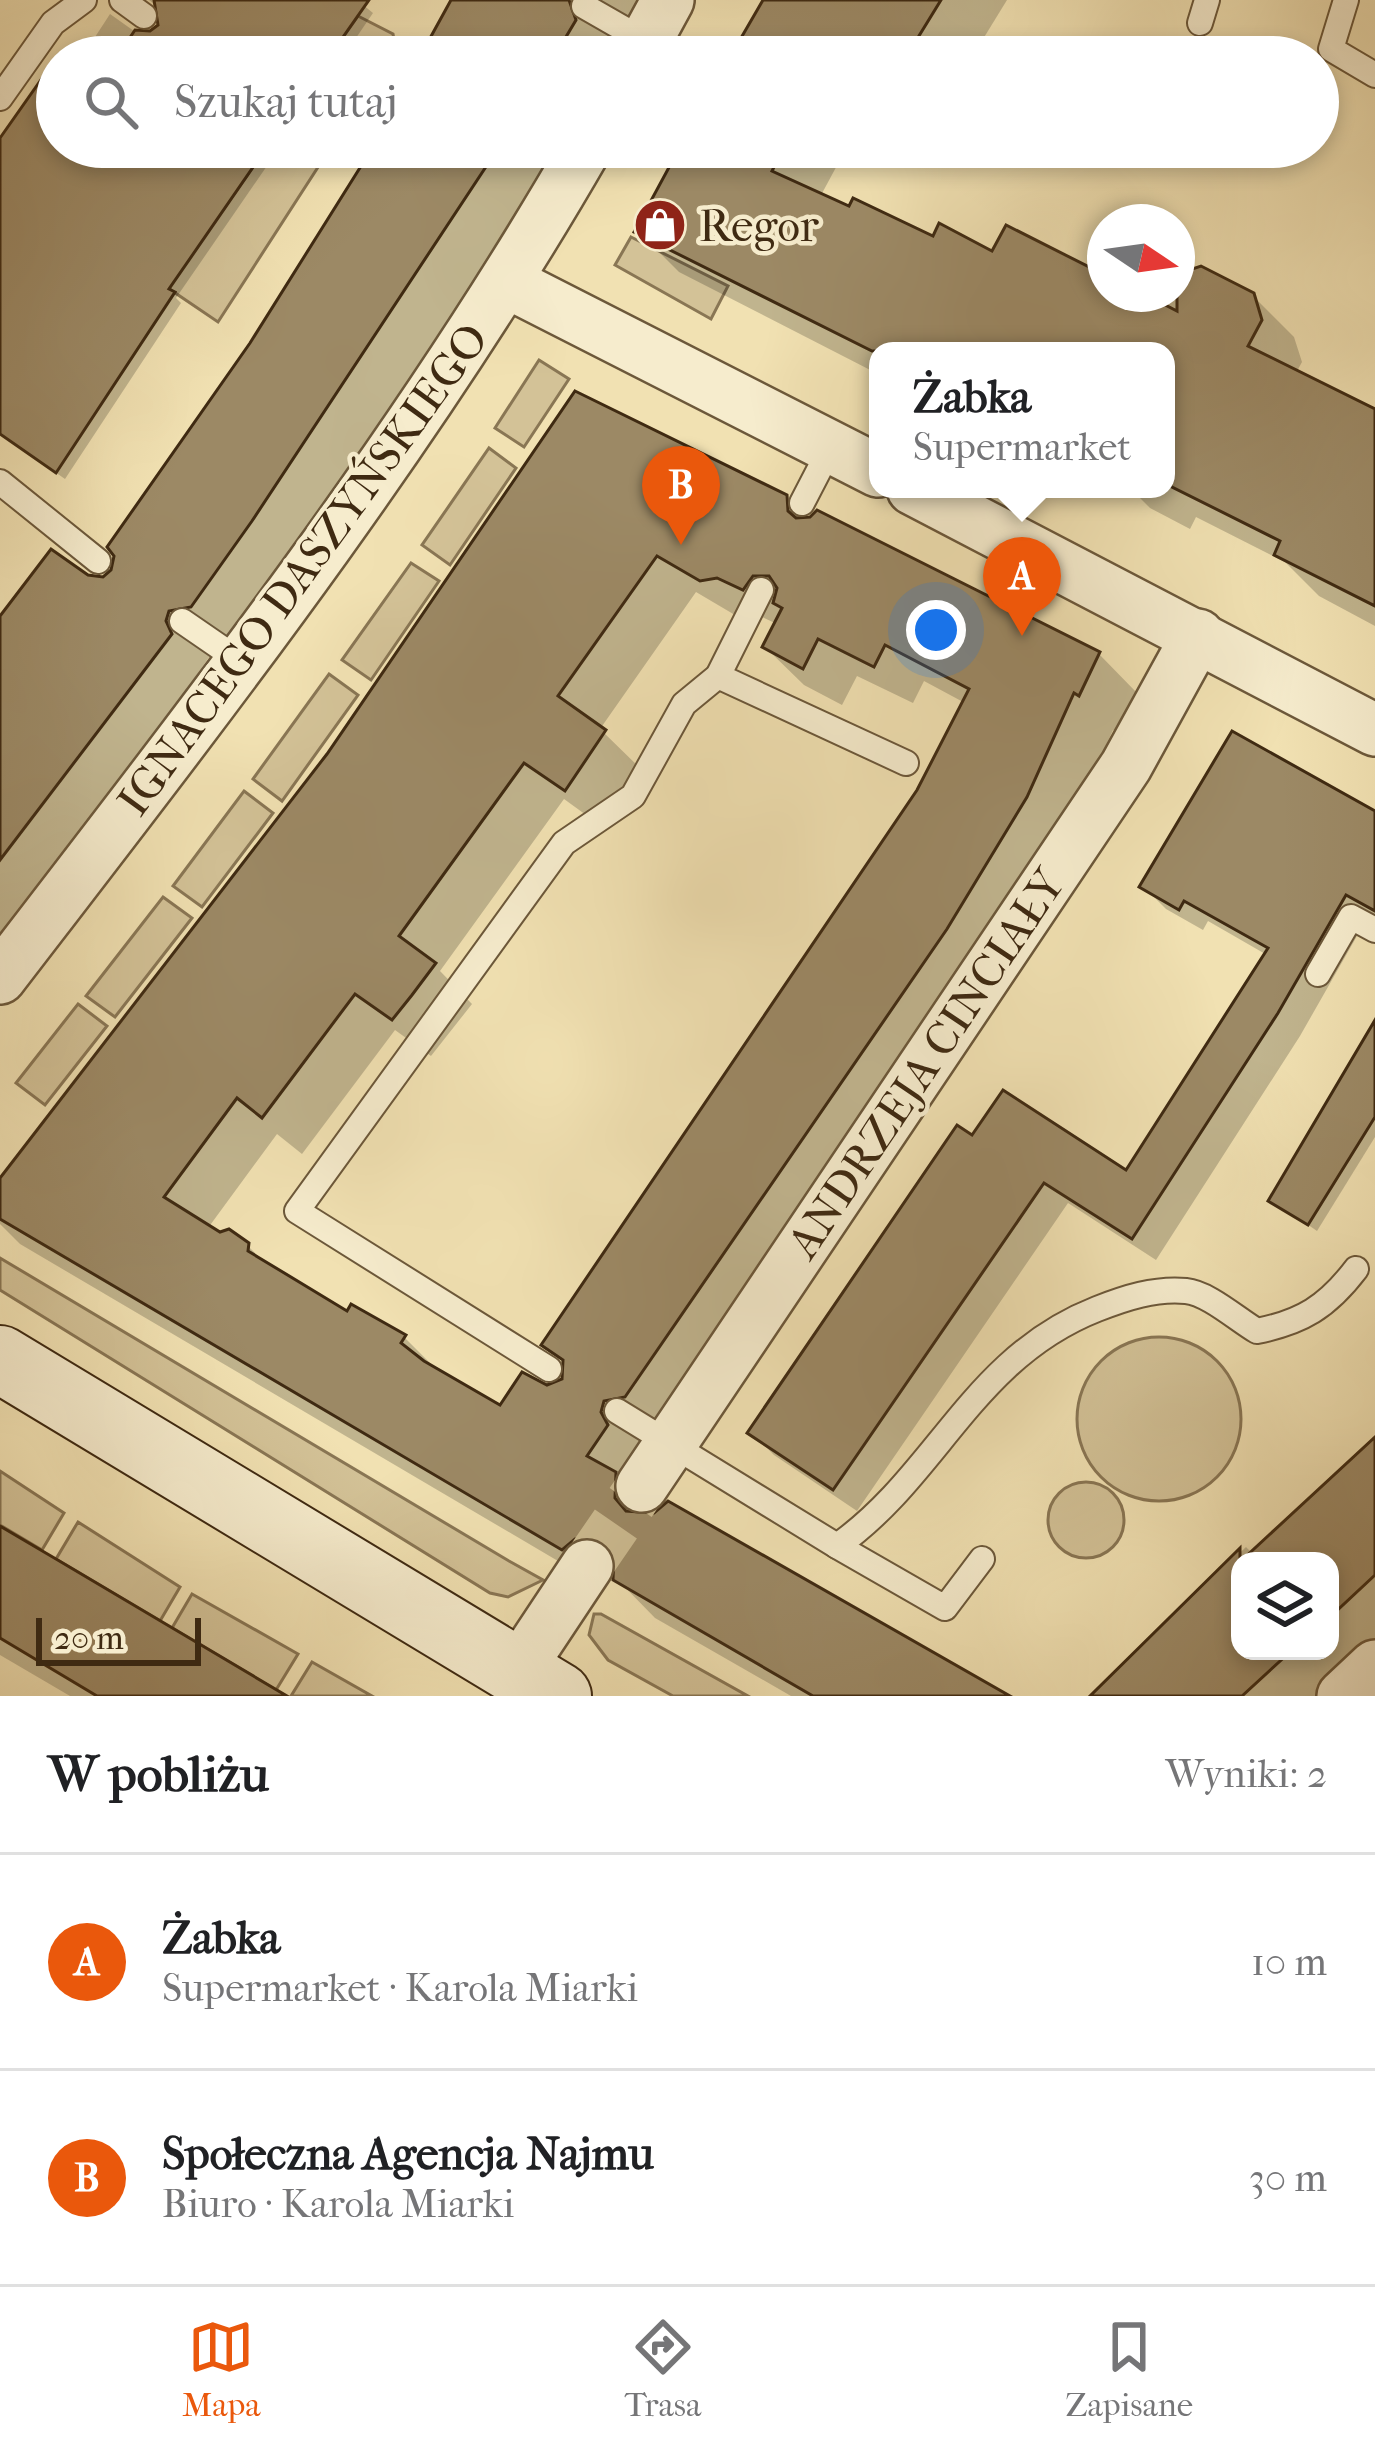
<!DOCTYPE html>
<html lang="pl">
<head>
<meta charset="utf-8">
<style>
	body { margin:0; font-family:"IM FELL French Canon",serif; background:#f2f2f2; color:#202124 }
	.controls { position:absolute; right:36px; bottom:36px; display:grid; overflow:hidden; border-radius:24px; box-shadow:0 6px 18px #0003 }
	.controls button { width:108px; height:108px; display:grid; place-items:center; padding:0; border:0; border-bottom:3px solid #e0e0e0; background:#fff; color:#202124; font:60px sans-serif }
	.compass { position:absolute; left:1087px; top:204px; width:108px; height:108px; border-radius:50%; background:#fff; box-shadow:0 6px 18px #0003; rotate:103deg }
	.scale { position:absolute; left:36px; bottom:30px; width:165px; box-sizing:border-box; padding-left:12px; border:6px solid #3f2a12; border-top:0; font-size:33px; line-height:42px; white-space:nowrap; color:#3f2a12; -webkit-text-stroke:9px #f6eccd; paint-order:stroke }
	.you { position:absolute; left:936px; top:630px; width:42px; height:42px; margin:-30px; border:9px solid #fff; border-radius:50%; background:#1a73e8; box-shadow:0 0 0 18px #1a73e833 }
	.badge { display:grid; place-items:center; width:78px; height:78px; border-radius:50%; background:#ea580c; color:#fff; font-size:39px; font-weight:700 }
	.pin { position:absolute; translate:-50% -99px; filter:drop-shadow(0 3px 6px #0008) }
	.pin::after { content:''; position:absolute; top:63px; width:42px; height:36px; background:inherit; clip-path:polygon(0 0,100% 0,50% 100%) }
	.popup { position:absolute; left:869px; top:342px; width:306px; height:156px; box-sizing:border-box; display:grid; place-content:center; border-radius:24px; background:#fff; filter:drop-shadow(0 3px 9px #0005); font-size:39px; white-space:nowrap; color:#757577 }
	.popup b { font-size:45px; color:#202124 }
	.popup::after { content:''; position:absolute; left:50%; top:100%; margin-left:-24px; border:24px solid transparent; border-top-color:#fff }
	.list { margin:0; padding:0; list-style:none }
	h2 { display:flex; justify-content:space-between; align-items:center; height:156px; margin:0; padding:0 48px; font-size:51px }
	h2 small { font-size:39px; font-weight:400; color:#757577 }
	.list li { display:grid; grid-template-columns:78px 1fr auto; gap:36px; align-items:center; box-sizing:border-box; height:216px; padding:0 48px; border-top:3px solid #e0e0e0 }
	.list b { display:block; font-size:45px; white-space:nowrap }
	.list p { margin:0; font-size:39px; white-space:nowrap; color:#757577 }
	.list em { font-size:39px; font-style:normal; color:#757577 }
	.icon { flex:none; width:66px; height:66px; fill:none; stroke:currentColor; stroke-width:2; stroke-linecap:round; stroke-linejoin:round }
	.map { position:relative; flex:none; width:1375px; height:1696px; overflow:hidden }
	.search { position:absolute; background:#fff; box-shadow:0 6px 18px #0003; left:36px; right:36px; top:36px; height:132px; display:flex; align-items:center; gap:30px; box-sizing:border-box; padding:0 42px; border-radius:66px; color:#757577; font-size:45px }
	.sheet { height:588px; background:#fff }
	nav { display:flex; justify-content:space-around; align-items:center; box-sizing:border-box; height:168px; border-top:3px solid #e0e0e0; background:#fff; font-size:33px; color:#757577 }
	nav a { display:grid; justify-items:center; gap:6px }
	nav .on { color:#ea580c }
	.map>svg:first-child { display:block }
</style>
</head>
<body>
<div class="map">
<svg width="1375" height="1696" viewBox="0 0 1375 1696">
	<rect width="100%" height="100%" fill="#f1e1b2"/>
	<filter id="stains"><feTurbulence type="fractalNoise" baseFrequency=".00167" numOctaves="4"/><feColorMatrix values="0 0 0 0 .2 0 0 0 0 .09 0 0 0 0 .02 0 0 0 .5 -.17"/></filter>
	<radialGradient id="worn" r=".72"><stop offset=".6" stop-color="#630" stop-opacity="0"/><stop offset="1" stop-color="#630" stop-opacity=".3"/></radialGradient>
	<g fill="#d3c297" stroke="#897654" stroke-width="3">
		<path d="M 358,16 L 393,34 L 395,46 L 388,57 L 329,57 Z"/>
		<path d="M 267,147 L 331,147 L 218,322 L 168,288 Z"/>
		<path d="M 631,237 L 728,286 L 711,319 L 615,265 Z"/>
		<path d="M 539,360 L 569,379 L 524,447 L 495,428 Z"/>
		<path d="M 489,448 L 516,468 L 450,565 L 422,545 Z"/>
		<path d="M 411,563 L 439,581 L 371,680 L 342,660 Z"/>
		<path d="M 329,674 L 358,695 L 282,801 L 253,779 Z"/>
		<path d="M 244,791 L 273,813 L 202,907 L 173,886 Z"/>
		<path d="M 163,897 L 192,918 L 115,1017 L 86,996 Z"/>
		<path d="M 78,1004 L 107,1026 L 45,1105 L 16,1083 Z"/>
		<path d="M 0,1258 L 509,1561 L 543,1580 L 508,1597 L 490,1593 L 0,1290 Z"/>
		<circle cx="1159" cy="1419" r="82"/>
		<path d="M 0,1471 L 64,1513 L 42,1550 L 0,1525 Z"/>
		<circle cx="1086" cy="1520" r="38"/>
		<path d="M 78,1522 L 180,1587 L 160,1621 L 56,1559 Z"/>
		<path d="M 192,1594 L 298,1654 L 276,1690 L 172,1628 Z"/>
		<path d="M 594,1614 L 601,1614 L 748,1696 L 673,1696 L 608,1660 L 589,1635 Z"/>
		<path d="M 312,1662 L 372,1696 L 291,1696 Z"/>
	</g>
	<g fill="#0003" fill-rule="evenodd">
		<path d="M 149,0 L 357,0 L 373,13 L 343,57 L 82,57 L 110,14 L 141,36 L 161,27 L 161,9 Z"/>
		<path d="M 455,0 L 654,0 L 612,39 L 612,57 L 433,57 L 440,47 L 432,39 Z"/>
		<path d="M 767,0 L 1007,0 L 972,57 L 735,57 Z"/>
		<path d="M 57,61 L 57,147 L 280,147 L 176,298 L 181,303 L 65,479 L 0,434 L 0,147 Z"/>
		<path d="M 377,147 L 568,147 L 234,649 L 212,653 L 0,956 L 0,621 L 87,578 L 104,580 L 114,572 Z"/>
		<path d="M 685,147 L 847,147 L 820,197 L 934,240 L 1105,278 L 1105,294 L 1137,294 L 1160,306 L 1166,294 L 1177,294 L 1177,277 L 1252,295 L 1294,337 L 1302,362 L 1296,373 L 1375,413 L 1375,626 L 1319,596 L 1285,562 L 1196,517 L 1190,529 L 1150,508 L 1131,489 L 1166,489 L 1166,351 L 878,351 L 878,374 L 679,272 L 638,231 Z"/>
		<path d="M 576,394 L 786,498 L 808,520 L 1099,654 L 1137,693 L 1118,732 L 1113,730 L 1065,836 L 639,1443 L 645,1464 L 629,1489 L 656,1516 L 1001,1696 L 791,1696 L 655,1618 L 614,1576 L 602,1587 L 20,1244 L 0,1224 L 0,1182 L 306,788 ZM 696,592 L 740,618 L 758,615 L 777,624 L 765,647 L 804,685 L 842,705 L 857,676 L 913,703 L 924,681 L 965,703 L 919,791 L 545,1344 L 566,1365 L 565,1381 L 501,1409 L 441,1374 L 404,1337 L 348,1315 L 270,1268 L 247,1245 L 208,1228 L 277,1134 L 302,1154 L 395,1030 L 431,1056 L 472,1004 L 440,971 L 564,799 L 604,828 L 643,771 L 600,729 Z"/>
		<path d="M 1375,814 L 1375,919 L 1369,915 L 1300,1036 L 1156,1260 L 1068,1203 L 857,1511 L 774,1455 L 751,1432 L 973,1139 L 1127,1174 L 1267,955 L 1208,921 L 1203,930 L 1166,909 L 1143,886 Z"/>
		<path d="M 1375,1030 L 1375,1137 L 1317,1231 L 1272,1200 Z"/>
		<path d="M 1375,1444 L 1375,1647 L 1321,1696 L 1092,1696 L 1246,1547 L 1253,1554 ZM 1240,1561 L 1330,1561 L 1330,1651 L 1240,1651 Z"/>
		<path d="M 0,1529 L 280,1696 L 70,1696 L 0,1655 Z"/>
	</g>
	<g fill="#9c8965" stroke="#3f2a12" stroke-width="3" fill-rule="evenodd">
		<path d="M 154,0 L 369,0 L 329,57 L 117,57 L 135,30 L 150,31 L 158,25 Z"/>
		<path d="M 451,0 L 569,0 L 576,20 L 554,57 L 457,57 L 429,40 Z"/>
		<path d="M 763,0 L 941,0 L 906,57 L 730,57 Z"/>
		<path d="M 57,57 L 57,147 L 267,147 L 169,289 L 175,292 L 56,473 L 0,434 L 0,138 Z"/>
		<path d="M 373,147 L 499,147 L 252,521 L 191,607 L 169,611 L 166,621 L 172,634 L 0,860 L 0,616 L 51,549 L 88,575 L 103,577 L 111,570 L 114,556 L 107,547 L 250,343 Z"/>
		<path d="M 680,147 L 784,147 L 772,171 L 849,206 L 853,198 L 933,236 L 939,223 L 992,251 L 1006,225 L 1105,275 L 1105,294 L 1144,294 L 1177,311 L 1177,274 L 1201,266 L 1254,293 L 1262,320 L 1248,346 L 1375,409 L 1375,606 L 1274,555 L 1280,541 L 1166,484 L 1166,351 L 872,351 L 634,232 Z"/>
		<path d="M 575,391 L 787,495 L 788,511 L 796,518 L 810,517 L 817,510 L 1100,652 L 1079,696 L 1074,693 L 1027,797 L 947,929 L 625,1397 L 604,1401 L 601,1412 L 608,1425 L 587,1456 L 616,1472 L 615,1498 L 626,1511 L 654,1513 L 668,1501 L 1010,1696 L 813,1696 L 613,1580 L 614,1554 L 603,1540 L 575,1539 L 562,1550 L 0,1219 L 0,1178 L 327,754 ZM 657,556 L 700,581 L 717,578 L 743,590 L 753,576 L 769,576 L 777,588 L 773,603 L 782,608 L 762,647 L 803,669 L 818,639 L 874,667 L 885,645 L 969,689 L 917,790 L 541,1345 L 563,1360 L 562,1379 L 547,1385 L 522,1372 L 500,1405 L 424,1361 L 401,1343 L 406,1335 L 351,1304 L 347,1311 L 248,1251 L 249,1243 L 229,1229 L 220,1232 L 164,1197 L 237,1098 L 262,1118 L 355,994 L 392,1020 L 412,995 L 436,963 L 399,936 L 524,763 L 565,791 L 606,730 L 558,696 Z"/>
		<path d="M 1232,731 L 1375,811 L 1375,911 L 1346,895 L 1278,1013 L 1132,1239 L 1044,1183 L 833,1490 L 747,1433 L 957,1125 L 972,1135 L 1003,1090 L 1126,1170 L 1268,948 L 1184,901 L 1179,910 L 1139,887 Z"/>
		<path d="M 1375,1020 L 1375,1117 L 1308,1225 L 1268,1201 Z"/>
		<path d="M 1375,1437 L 1375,1575 L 1330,1617 L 1330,1561 L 1241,1561 Z"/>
		<path d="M 0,1526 L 56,1559 L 287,1696 L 97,1696 L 0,1638 Z"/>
		<path d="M 1240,1548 L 1240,1651 L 1291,1651 L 1242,1696 L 1090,1696 Z"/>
	</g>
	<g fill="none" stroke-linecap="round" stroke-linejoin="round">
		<path stroke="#cdbc92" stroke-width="51" stroke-dasharray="51 26" stroke-linecap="butt" d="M 587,1566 L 642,1486"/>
		<g stroke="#6c583a" stroke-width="28">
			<g id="lane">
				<path d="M 122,0 L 144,16"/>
				<path d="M 1346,0 L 1331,49 L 1375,75"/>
				<path d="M 584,6 L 645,41"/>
				<path d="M 1200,23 L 1207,0"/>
				<path d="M 0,98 L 53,23 L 84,0"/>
				<path d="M 0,482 L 98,561"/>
				<path d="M 802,503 L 831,447"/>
				<path d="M 182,621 L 243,663"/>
				<path d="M 718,676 L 906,763"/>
				<path d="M 1318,974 L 1351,917 L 1375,930"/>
				<path d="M 549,1369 L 297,1211 L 564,843 L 633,796 L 684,704 L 718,676 L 761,590"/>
				<path d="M 617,1411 L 837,1546 C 938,1475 972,1358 1097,1309 C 1125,1298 1155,1288 1186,1291 C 1208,1293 1238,1320 1257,1331 C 1302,1322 1327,1307 1356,1269"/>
				<path d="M 837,1546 L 945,1608 L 982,1559"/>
			</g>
		</g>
		<g stroke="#6c583a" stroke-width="56">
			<g id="street">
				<path d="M 637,57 L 668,0"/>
				<path d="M 507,282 L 878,471"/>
				<path d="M 913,489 L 1375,730"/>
				<path d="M 0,978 C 206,710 417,441 586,147"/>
				<path d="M 642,1486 L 1126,766 L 1198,635"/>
				<path d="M 516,1673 L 587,1566"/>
				<path d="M 1343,1696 L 1375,1666"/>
			</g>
		</g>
		<g stroke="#3f2a12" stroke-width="70">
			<path id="secondary" d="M 0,1359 L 558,1696"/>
		</g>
		<use href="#lane" stroke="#f6eccd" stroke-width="24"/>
		<use href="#street" stroke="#f6eccd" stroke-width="51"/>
		<use href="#secondary" stroke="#f6eccd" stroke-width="66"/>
	</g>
	<defs>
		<g id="shop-disc" transform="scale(2.7)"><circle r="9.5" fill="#8f2418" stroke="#f6eccd"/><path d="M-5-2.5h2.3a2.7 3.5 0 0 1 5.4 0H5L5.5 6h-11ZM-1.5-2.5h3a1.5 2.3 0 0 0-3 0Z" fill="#fff"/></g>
	</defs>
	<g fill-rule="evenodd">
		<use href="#shop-disc" x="660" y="225"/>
	</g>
	<g text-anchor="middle" stroke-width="9" stroke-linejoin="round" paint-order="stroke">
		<g font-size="45" fill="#3f2a12" stroke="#f6eccd" text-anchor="start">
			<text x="699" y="241">Regor</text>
		</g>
		<g font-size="45" fill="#3f2a12" stroke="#f6eccd">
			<text transform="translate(302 569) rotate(-54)" y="16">IGNACEGO DASZYŃSKIEGO</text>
			<text transform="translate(925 1063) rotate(-56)" y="16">ANDRZEJA CINCIAŁY</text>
		</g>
	</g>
	<rect width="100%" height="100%" filter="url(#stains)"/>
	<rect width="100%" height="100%" fill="url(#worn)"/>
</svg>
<div class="controls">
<button><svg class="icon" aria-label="layers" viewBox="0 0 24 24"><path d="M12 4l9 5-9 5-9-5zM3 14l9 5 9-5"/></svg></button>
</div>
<svg class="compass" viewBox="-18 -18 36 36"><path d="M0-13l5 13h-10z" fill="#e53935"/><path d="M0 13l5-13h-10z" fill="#757577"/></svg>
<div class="scale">20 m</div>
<div class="you"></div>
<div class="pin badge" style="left:1022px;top:636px">A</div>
<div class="popup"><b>Żabka</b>Supermarket</div>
<div class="pin badge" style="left:681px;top:545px">B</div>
<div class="search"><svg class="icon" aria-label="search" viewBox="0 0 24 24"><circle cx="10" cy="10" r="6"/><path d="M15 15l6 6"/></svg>Szukaj tutaj</div>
</div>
<section class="sheet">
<h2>W pobliżu<small>Wyniki: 2</small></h2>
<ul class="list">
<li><span class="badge">A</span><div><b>Żabka</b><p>Supermarket · Karola Miarki</p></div><em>10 m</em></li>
<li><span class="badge">B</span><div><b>Społeczna Agencja Najmu</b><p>Biuro · Karola Miarki</p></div><em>30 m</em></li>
</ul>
</section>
<nav>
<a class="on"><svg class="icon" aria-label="map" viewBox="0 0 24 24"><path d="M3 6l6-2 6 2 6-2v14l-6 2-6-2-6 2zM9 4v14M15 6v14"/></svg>Mapa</a>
<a><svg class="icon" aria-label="directions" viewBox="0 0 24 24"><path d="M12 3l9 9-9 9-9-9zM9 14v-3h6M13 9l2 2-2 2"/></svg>Trasa</a>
<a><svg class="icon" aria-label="saved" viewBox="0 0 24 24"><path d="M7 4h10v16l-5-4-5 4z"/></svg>Zapisane</a>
</nav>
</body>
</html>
